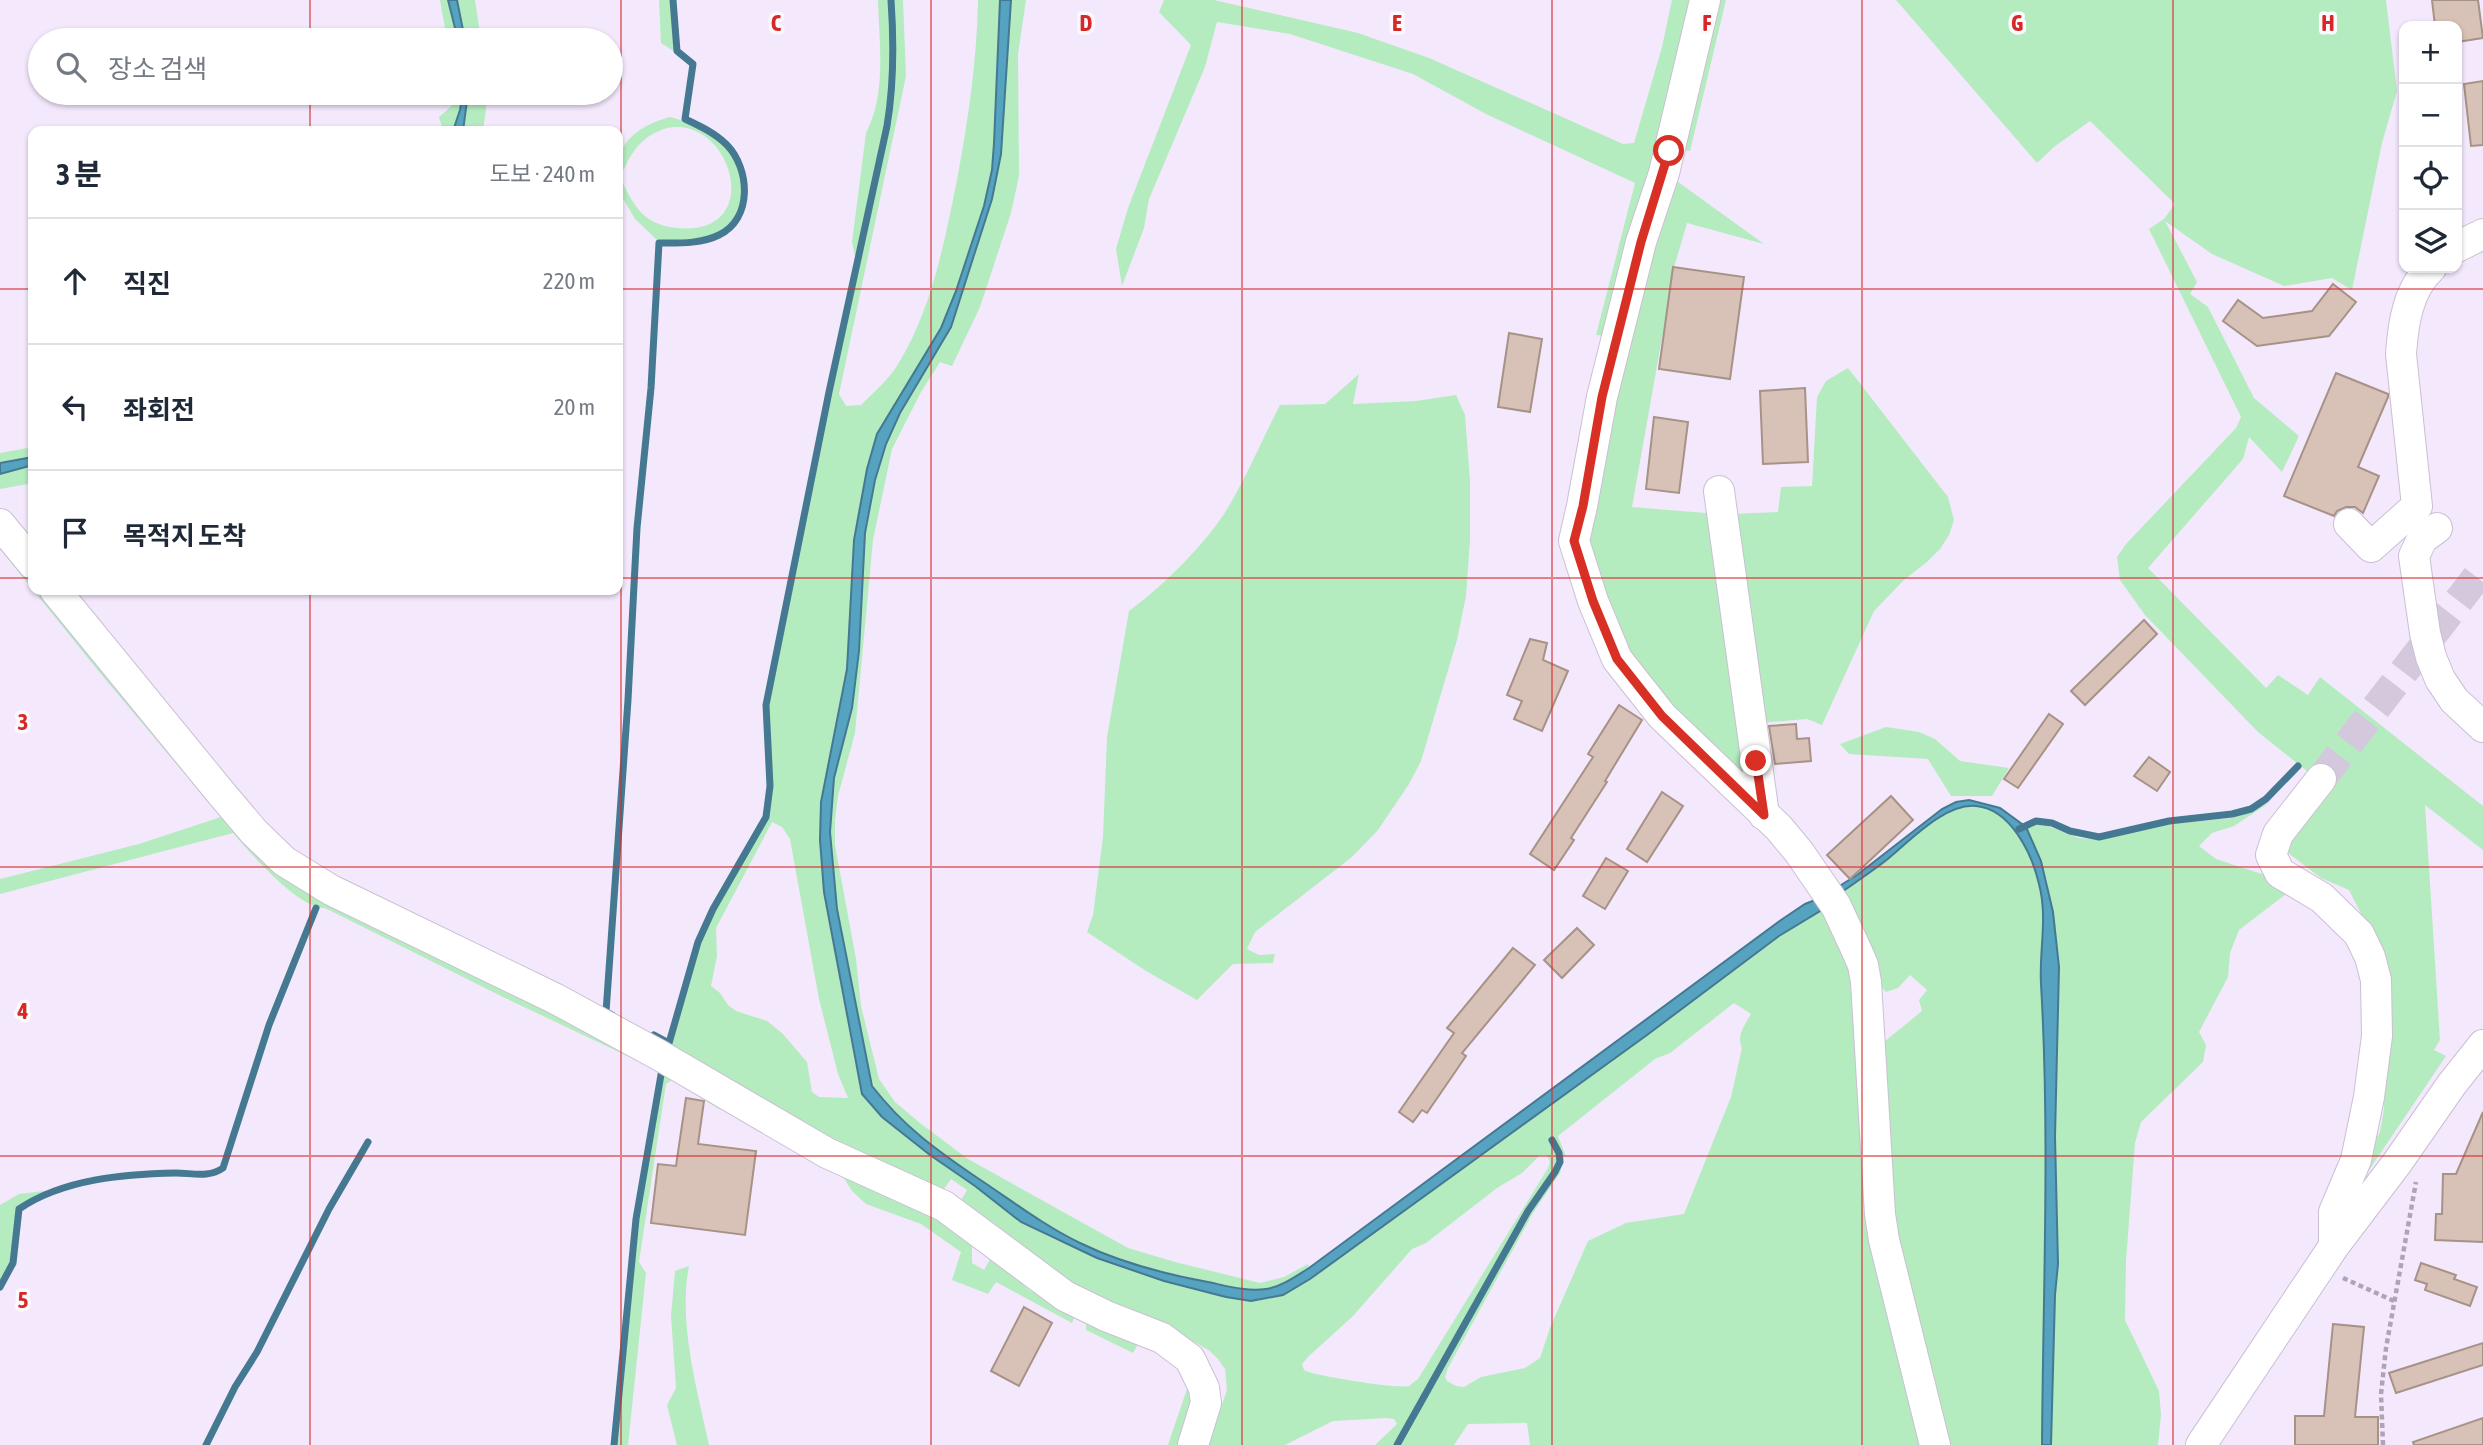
<!DOCTYPE html>
<html lang="ko">
<head>
<meta charset="utf-8">
<style>
	body { margin:0; font-family:"Asap Condensed","Noto Sans KR",sans-serif; background:#f2f2f3; color:#1f2937 }
	.controls { position:absolute; right:21px; top:21px; display:grid; overflow:hidden; border-radius:14px; box-shadow:0 2px 5px #0004 }
	.controls button { width:63px; height:63px; display:grid; place-items:center; padding:0; border:0; border-bottom:2px solid #e0e1e3; background:#fff; color:#1f2937; font:35px sans-serif }
	.stop { position:absolute; width:21px; height:21px; margin:-16px; border:5px solid #d93025; border-radius:50%; background:#fff }
	.stop.end { background:#d93025; border-color:#fff; box-shadow:0 2px 7px #0008 }
	.list { margin:0; padding:0; list-style:none }
	h2 { display:flex; justify-content:space-between; align-items:center; height:91px; margin:0; padding:0 28px; font-size:30px }
	h2 small { font-size:23px; font-weight:400; color:#747a83 }
	.list li { display:grid; grid-template-columns:46px 1fr auto; gap:21px; align-items:center; box-sizing:border-box; height:126px; padding:0 28px; border-top:2px solid #e0e1e3 }
	.list b { display:block; font-size:26px; white-space:nowrap }
	.list em { font-size:23px; font-style:normal; color:#747a83 }
	.icon { flex:none; width:38px; height:38px; fill:none; stroke:currentColor; stroke-width:2; stroke-linecap:round; stroke-linejoin:round }
	.map { position:relative; flex:none; width:2483px; height:1445px; overflow:hidden }
	.search { position:absolute; background:#fff; box-shadow:0 2px 5px #0004; left:28px; top:28px; width:595px; height:77px; display:flex; align-items:center; gap:18px; box-sizing:border-box; padding:0 24px; border-radius:38px; color:#747a83; font-size:26px }
	.panel { position:absolute; background:#fff; box-shadow:0 2px 5px #0004; left:28px; top:126px; width:595px; height:469px; border-radius:14px }
	.map>svg:first-child { display:block }
</style>
</head>
<body>
<div class="map">
<svg width="2483" height="1445" viewBox="0 0 2483 1445">
	<rect width="100%" height="100%" fill="#f4e8fd"/>
	<g fill="#b4ecc0" fill-rule="evenodd">
		<path d="M 440,0 L 448,0 L 458,40 L 447,40 Z"/>
		<path d="M 457,0 L 475,0 L 481,40 L 465,40 Z"/>
		<path d="M 659,0 L 671,0 L 675,52 L 661,43 Z"/>
		<path d="M 878,0 L 890,0 L 892,64 L 891,95 L 856,261 L 852,242 L 866,133 C 887,92 879,44 878,0 Z"/>
		<path d="M 893,0 L 903,0 L 906,76 L 839,394 L 846,406 L 861,405 C 873,393 888,380 897,366 C 932,309 944,244 957,180 C 968,121 977,60 978,0 L 1000,0 L 994,143 L 992,170 L 984,206 L 956,291 L 941,328 L 877,434 L 867,469 L 854,540 L 847,669 L 821,802 L 821,857 L 824,892 L 855,1063 L 871,1106 L 882,1117 L 930,1155 L 975,1186 L 1021,1222 L 1056,1240 L 1226,1297 L 1251,1301 L 1310,1279 L 1647,1035 L 1779,936 L 1825,908 L 1848,962 L 1925,1445 L 1530,1445 L 1527,1423 L 1468,1424 L 1454,1445 L 1398,1445 L 1427,1392 L 1492,1281 L 1529,1212 L 1557,1173 L 1562,1163 L 1561,1153 L 1553,1139 L 1551,1141 L 1558,1153 L 1558,1162 L 1526,1210 L 1395,1445 L 1375,1445 L 1397,1424 L 1394,1419 L 1386,1418 L 1333,1421 L 1285,1445 L 1208,1445 L 1227,1390 L 1225,1369 L 1218,1359 L 1210,1351 L 1182,1335 L 1074,1290 L 960,1202 L 967,1190 L 951,1179 L 942,1192 L 899,1178 L 669,1045 L 682,1007 L 689,973 L 700,943 L 715,910 L 768,818 L 771,786 L 768,705 L 831,392 L 889,127 C 896,84 896,43 893,0 ZM 772,822 L 782,827 L 790,839 L 819,999 L 838,1074 L 848,1098 L 819,1097 L 812,1092 L 807,1062 L 782,1033 L 767,1021 L 736,1011 L 728,1005 L 720,993 L 711,986 L 717,956 L 716,928 ZM 1734,1003 L 1751,1014 C 1745,1025 1736,1035 1742,1048 L 1731,1097 L 1684,1214 L 1626,1223 L 1588,1241 L 1550,1328 L 1540,1358 L 1525,1368 L 1481,1377 L 1464,1387 L 1456,1386 L 1447,1381 L 1445,1377 L 1448,1368 L 1533,1213 L 1560,1173 L 1565,1154 L 1558,1136 L 1655,1059 L 1670,1053 ZM 1540,1155 L 1547,1155 L 1550,1162 L 1548,1168 L 1418,1379 C 1416,1380 1411,1385 1409,1386 C 1398,1389 1314,1376 1304,1370 L 1302,1364 L 1309,1356 L 1353,1316 L 1412,1249 L 1426,1243 L 1497,1188 L 1522,1173 Z"/>
		<path d="M 1011,0 L 1026,0 L 1018,54 L 1019,176 L 1011,213 L 980,307 L 952,366 L 940,362 L 921,392 L 892,449 L 873,540 L 855,733 L 838,796 L 835,820 L 835,845 L 856,959 L 861,1006 L 879,1079 L 895,1102 L 920,1123 L 968,1159 L 1128,1248 L 1175,1262 L 1260,1283 L 1284,1277 L 1308,1264 L 1309,1268 C 1292,1278 1276,1290 1256,1290 C 1242,1290 1227,1286 1214,1283 C 1174,1276 1134,1267 1096,1250 C 1053,1232 1016,1204 978,1178 C 942,1153 880,1119 869,1073 L 837,909 L 830,832 L 834,778 L 852,708 L 859,651 L 865,533 L 875,480 L 886,444 L 969,274 L 992,199 L 1001,154 Z"/>
		<path d="M 1164,0 L 1214,0 L 1358,33 L 1429,58 L 1623,144 L 1634,143 L 1662,47 L 1672,0 L 1694,0 L 1606,336 L 1596,335 L 1635,183 L 1486,114 L 1413,74 L 1290,34 L 1217,22 L 1205,67 L 1149,199 L 1144,228 L 1122,286 L 1116,249 L 1128,208 L 1191,45 L 1159,12 Z"/>
		<path d="M 1715,0 L 1726,0 L 1690,151 L 1681,150 Z"/>
		<path d="M 1896,0 L 2386,0 L 2397,91 L 2382,143 L 2352,290 L 2332,278 L 2284,286 L 2212,254 L 2165,221 L 2197,282 L 2190,294 L 2208,307 L 2254,398 L 2299,436 L 2282,472 L 2249,437 L 2243,459 L 2148,568 L 2266,688 L 2278,675 L 2308,695 L 2320,677 L 2483,806 L 2483,850 L 2425,805 L 2440,1040 L 2434,1050 L 2446,1056 L 2344,1207 L 2347,1194 L 2380,1132 L 2384,1109 L 2384,989 L 2373,937 L 2349,890 L 2321,878 L 2283,849 L 2285,836 L 2332,791 L 2258,732 L 2145,615 L 2120,580 L 2117,557 L 2126,544 L 2236,428 L 2241,417 L 2149,229 L 2164,219 L 2175,204 L 2090,121 L 2054,147 L 2037,163 Z"/>
		<path d="M 457,93 L 463,93 L 460,110 L 453,131 L 443,131 L 439,117 C 446,111 457,103 457,93 Z"/>
		<path d="M 468,93 L 488,93 L 483,131 L 463,131 Z"/>
		<path d="M 670,117 C 709,126 757,160 740,207 C 736,219 729,229 717,234 C 698,242 677,241 658,241 L 635,219 L 618,190 L 623,183 C 635,209 646,225 677,228 C 769,237 730,110 664,129 C 643,136 633,150 624,169 L 618,168 C 618,139 644,124 670,117 Z"/>
		<path d="M 1674,179 L 1764,244 L 1687,223 L 1675,264 L 1632,507 L 1718,514 L 1749,788 L 1629,667 L 1605,619 L 1588,533 L 1626,333 Z"/>
		<path d="M 1848,368 L 1948,497 L 1954,520 L 1949,535 L 1940,549 L 1927,562 L 1905,579 L 1874,611 L 1822,725 L 1807,719 L 1759,723 L 1733,514 L 1778,512 L 1781,487 L 1812,486 L 1817,397 L 1826,381 Z"/>
		<path d="M 1359,374 L 1353,404 L 1416,401 L 1456,395 L 1465,415 L 1470,481 L 1470,540 L 1466,596 L 1457,640 L 1421,761 L 1409,784 L 1378,830 L 1352,857 L 1255,932 L 1247,949 L 1259,955 L 1275,954 L 1273,963 L 1233,964 L 1197,1000 L 1146,971 L 1087,932 L 1093,915 L 1103,837 L 1107,737 L 1129,611 C 1162,587 1208,542 1229,506 C 1248,473 1263,438 1280,405 L 1325,404 Z"/>
		<path d="M 33,447 L 33,457 L 0,463 L 0,453 Z"/>
		<path d="M 33,465 L 33,483 L 0,489 L 0,474 Z"/>
		<path d="M 0,538 L 33,580 L 33,590 L 41,590 L 235,823 L 663,1064 L 720,1104 L 719,1109 L 672,1080 L 666,1084 L 639,1262 L 646,1273 L 628,1445 L 615,1445 L 617,1425 L 638,1220 L 664,1069 L 659,1071 L 505,998 L 325,908 C 300,910 249,852 233,833 L 0,894 L 0,879 L 139,844 L 221,817 L 100,673 L 0,549 Z"/>
		<path d="M 1886,727 L 1919,732 L 1935,739 L 1960,761 L 2009,768 L 1992,796 L 1951,796 L 1928,759 L 1849,754 L 1840,744 Z"/>
		<path d="M 2269,803 L 2234,826 L 2212,833 L 2199,846 L 2216,859 L 2265,875 L 2290,891 L 2239,930 L 2230,953 L 2228,977 L 2199,1032 L 2206,1045 L 2203,1062 L 2141,1122 L 2135,1143 L 2126,1261 L 2125,1320 L 2159,1391 L 2161,1415 L 2158,1445 L 2051,1445 L 2055,1295 L 2058,1264 L 2055,1137 L 2059,967 L 2047,881 L 2026,827 L 2036,824 L 2048,826 L 2079,838 L 2098,840 L 2169,824 L 2232,818 Z"/>
		<path d="M 1963,806 C 1972,806 1981,806 1989,809 C 2015,819 2031,857 2039,882 C 2049,916 2039,948 2041,982 C 2050,1136 2043,1291 2042,1445 L 1946,1445 L 1895,1231 L 1884,1042 L 1922,1011 L 1919,1000 L 1927,990 L 1910,975 L 1898,988 L 1886,992 L 1876,980 L 1836,896 C 1878,869 1919,824 1963,806 Z"/>
		<path d="M 794,1147 L 938,1211 L 972,1242 L 972,1263 L 984,1270 L 993,1254 L 1029,1290 L 1076,1314 L 1072,1323 L 996,1282 L 988,1294 L 952,1280 L 961,1252 L 921,1224 L 866,1204 L 852,1191 L 844,1178 Z"/>
		<path d="M 52,1190 L 17,1208 L 12,1263 L 0,1284 L 0,1205 L 19,1194 Z"/>
		<path d="M 689,1266 C 678,1322 697,1389 709,1445 L 677,1445 L 667,1405 L 676,1388 L 671,1316 L 675,1271 Z"/>
		<path d="M 1086,1318 L 1141,1339 L 1133,1353 L 1086,1330 Z"/>
		<path d="M 1186,1381 L 1194,1395 L 1179,1445 L 1168,1445 L 1187,1389 Z"/>
	</g>
	<g fill="#56a2c1" stroke="#457991" stroke-width="2">
		<path d="M 448,0 L 457,0 L 465,40 L 458,40 Z"/>
		<path d="M 1000,0 L 1011,0 L 1001,154 L 992,199 L 951,327 L 900,413 L 886,444 L 875,480 L 865,533 L 859,651 L 852,708 L 834,778 L 830,832 L 837,909 L 872,1086 C 903,1126 935,1149 976,1177 C 1011,1200 1043,1225 1080,1243 C 1121,1263 1164,1274 1208,1282 C 1227,1286 1247,1292 1266,1289 C 1281,1287 1296,1276 1309,1268 L 1781,920 L 1805,904 L 1820,898 L 1825,908 L 1779,936 L 1647,1035 L 1310,1279 L 1283,1295 L 1251,1301 L 1226,1297 L 1164,1281 L 1097,1258 L 1021,1222 L 975,1186 L 930,1155 L 882,1117 L 862,1094 L 824,892 L 820,840 L 821,802 L 847,669 L 854,540 L 867,469 L 877,434 L 941,328 L 956,291 L 984,206 L 992,170 L 994,143 Z"/>
		<path d="M 463,93 L 468,93 L 463,131 L 453,131 L 460,110 Z"/>
		<path d="M 33,457 L 33,465 L 0,474 L 0,463 Z"/>
		<path d="M 1969,800 L 2000,808 L 2026,827 L 2041,861 L 2053,912 L 2059,967 L 2055,1137 L 2058,1264 L 2055,1295 L 2051,1445 L 2042,1445 C 2043,1292 2050,1137 2041,984 C 2039,950 2048,918 2039,884 C 2032,854 2011,809 1976,806 C 1944,803 1908,843 1884,862 C 1868,874 1852,885 1836,896 L 1833,890 L 1857,875 L 1942,809 L 1956,802 Z"/>
	</g>
	<g fill="none" stroke-linecap="round" stroke-linejoin="round">
		<g stroke="#457991" stroke-width="7">
			<path d="M 2019,829 L 2036,821 L 2052,823 L 2070,831 L 2099,837 L 2169,821 L 2232,814 L 2251,809 L 2266,799 L 2298,766"/>
			<path d="M 612,1015 L 606,1012 L 628,700 L 637,528 L 651,388 L 659,243 C 679,243 701,244 719,235 C 753,219 750,169 727,145 C 715,133 700,126 685,119 L 693,64 L 677,51 L 673,0"/>
			<path d="M 654,1035 L 669,1043 L 698,942 L 713,909 L 766,817 L 770,786 L 766,705 L 829,392 L 887,126 C 894,84 894,43 891,0"/>
			<path d="M 0,1287 L 13,1263 L 19,1209 C 63,1179 124,1174 176,1173 C 192,1173 209,1178 223,1168 L 269,1025 L 316,908"/>
			<path d="M 206,1445 L 235,1387 L 257,1352 L 329,1209 L 368,1142"/>
			<path d="M 614,1445 L 636,1219 L 662,1069"/>
			<path d="M 1397,1445 L 1528,1211 L 1555,1172 L 1560,1162 L 1559,1153 L 1552,1140"/>
		</g>
	</g>
	<g fill="#d8c1b6" stroke="#a79287" stroke-width="2">
		<path d="M 2432,0 L 2478,0 L 2483,38 L 2457,42 L 2457,26 L 2435,26 Z"/>
		<path d="M 2483,81 L 2483,145 L 2471,146 L 2464,84 Z"/>
		<path d="M 1673,267 L 1744,277 L 1730,379 L 1659,369 Z"/>
		<path d="M 2333,284 L 2356,302 L 2329,336 L 2257,346 L 2223,321 L 2238,300 L 2263,318 L 2312,311 Z"/>
		<path d="M 1509,333 L 1542,339 L 1530,412 L 1498,407 Z"/>
		<path d="M 2336,373 L 2388,394 L 2388,397 L 2358,467 L 2379,476 L 2363,513 L 2355,507 L 2346,507 L 2337,511 L 2334,516 L 2284,496 Z"/>
		<path d="M 1805,388 L 1808,462 L 1763,464 L 1760,391 Z"/>
		<path d="M 1654,417 L 1688,422 L 1679,493 L 1646,489 Z"/>
		<path d="M 2144,620 L 2157,634 L 2085,705 L 2071,691 Z"/>
		<path d="M 1530,639 L 1547,643 L 1543,660 L 1568,671 L 1542,731 L 1514,719 L 1522,701 L 1507,695 Z"/>
		<path d="M 1619,705 L 1642,720 L 1605,781 L 1607,782 L 1571,838 L 1574,840 L 1554,870 L 1530,854 L 1593,757 L 1588,754 Z"/>
		<path d="M 2049,714 L 2063,724 L 2018,788 L 2004,779 Z"/>
		<path d="M 1796,724 L 1797,739 L 1809,738 L 1811,761 L 1775,764 L 1769,726 Z"/>
		<path d="M 2149,757 L 2170,772 L 2157,791 L 2134,776 Z"/>
		<path d="M 1662,792 L 1683,806 L 1647,862 L 1627,849 Z"/>
		<path d="M 1891,796 L 1913,820 L 1850,879 L 1827,855 Z"/>
		<path d="M 1606,858 L 1628,871 L 1605,909 L 1583,896 Z"/>
		<path d="M 1577,928 L 1594,945 L 1562,978 L 1544,960 Z"/>
		<path d="M 1513,948 L 1535,965 L 1462,1053 L 1466,1056 L 1427,1113 L 1422,1110 L 1413,1122 L 1399,1112 L 1454,1033 L 1447,1028 Z"/>
		<path d="M 686,1098 L 704,1101 L 698,1144 L 756,1151 L 745,1235 L 651,1223 L 658,1164 L 676,1166 Z"/>
		<path d="M 2483,1112 L 2483,1242 L 2435,1240 L 2436,1214 L 2442,1214 L 2443,1174 L 2456,1174 Z"/>
		<path d="M 2421,1263 L 2456,1275 L 2454,1279 L 2477,1287 L 2470,1306 L 2425,1290 L 2427,1284 L 2415,1280 Z"/>
		<path d="M 1024,1307 L 1052,1323 L 1019,1386 L 991,1371 Z"/>
		<path d="M 2333,1324 L 2364,1327 L 2355,1417 L 2378,1417 L 2378,1445 L 2295,1445 L 2295,1416 L 2324,1416 Z"/>
		<path d="M 2483,1343 L 2483,1365 L 2396,1393 L 2389,1373 Z"/>
		<path d="M 2483,1418 L 2483,1445 L 2414,1445 L 2413,1442 Z"/>
	</g>
	<g fill="none" stroke-linecap="round" stroke-linejoin="round">
		<path stroke="#d4c9dc" stroke-width="30" stroke-dasharray="30 15" stroke-linecap="butt" d="M 2321,779 L 2483,569"/>
		<g stroke="#cbbfd4" stroke-width="32">
			<g id="minor">
				<path d="M 1705,0 L 1664,173 L 1641,242 L 1602,397 L 1582,506 L 1574,541 L 1593,601 L 1617,659 L 1662,716 L 1779,828 L 1799,852 L 1836,906 L 1856,949 L 1863,965 L 1866,982 L 1880,1214 L 1884,1240 L 1935,1445"/>
				<path d="M 2457,247 L 2483,234"/>
				<path d="M 1719,491 L 1764,815"/>
				<path d="M 0,524 L 33,564"/>
				<path d="M 2349,524 L 2371,547 L 2417,506 L 2401,354 C 2403,324 2408,289 2431,268"/>
				<path d="M 2437,528 L 2422,539 L 2414,556 L 2425,633 L 2431,657 L 2440,679 L 2454,700 L 2483,727"/>
				<path d="M 55,590 L 221,793 L 254,832 L 284,861 L 331,890 L 556,999 L 659,1055 L 827,1153 L 944,1206 L 1065,1296 L 1106,1316 L 1162,1338 L 1190,1359 L 1204,1388 L 1206,1403 L 1193,1445"/>
				<path d="M 2321,779 L 2278,834 L 2271,855 L 2280,873 L 2322,898 L 2359,934 L 2370,957 L 2376,980 L 2377,1036 L 2369,1097 L 2356,1160 L 2334,1212 L 2334,1246"/>
				<path d="M 2201,1445 L 2334,1246 L 2397,1163 L 2452,1084 L 2483,1045"/>
			</g>
		</g>
		<g stroke="#aea4b5" stroke-width="4.5" stroke-dasharray="5 3.5" stroke-linecap="butt">
			<path d="M 2343,1278 L 2394,1301"/>
			<path d="M 2383,1445 L 2381,1394 L 2386,1348 L 2416,1182"/>
		</g>
		<use href="#minor" stroke="#fff" stroke-width="30"/>
	</g>
	<g fill="none" stroke-linecap="round" stroke-linejoin="round">
		<path stroke="#d93025" stroke-width="9" d="M 1669,151 L 1641,242 L 1602,397 L 1583,506 L 1574,541 L 1593,601 L 1617,659 L 1662,716 L 1764,815 L 1756,761"/>
	</g>
	<path fill="none" stroke="#d62828" stroke-width="2" stroke-opacity="0.55" d="M 310,0 L 310,40M 621,0 L 621,1445M 931,0 L 931,1445M 1242,0 L 1242,1445M 1552,0 L 1552,1445M 1862,0 L 1862,1445M 2173,0 L 2173,1445M 310,93 L 310,131M 0,289 L 33,289M 618,289 L 2483,289M 0,578 L 33,578M 618,578 L 2483,578M 310,590 L 310,1445M 0,867 L 2483,867M 0,1156 L 2483,1156"/>
	<g font-size="23" text-anchor="middle" font-weight="bold" fill="#d62828" stroke="#fcf9fd" stroke-width="7" stroke-linejoin="round" paint-order="stroke">
		<text x="776" y="31">C</text>
		<text x="1086" y="31">D</text>
		<text x="1397" y="31">E</text>
		<text x="1707" y="31">F</text>
		<text x="2017" y="31">G</text>
		<text x="2328" y="31">H</text>
		<text x="23" y="730">3</text>
		<text x="23" y="1019">4</text>
		<text x="23" y="1308">5</text>
	</g>
</svg>
<div class="controls">
<button>+</button>
<button>−</button>
<button><svg class="icon" aria-label="locate" viewBox="0 0 24 24"><circle cx="12" cy="12" r="6"/><path d="M12 2v4M12 18v4M2 12h4M18 12h4"/></svg></button>
<button><svg class="icon" aria-label="layers" viewBox="0 0 24 24"><path d="M12 4l9 5-9 5-9-5zM3 14l9 5 9-5"/></svg></button>
</div>
<div class="stop" style="left:1669px;top:151px"></div>
<div class="stop end" style="left:1756px;top:761px"></div>
<div class="search"><svg class="icon" aria-label="search" viewBox="0 0 24 24"><circle cx="10" cy="10" r="6"/><path d="M15 15l6 6"/></svg>장소 검색</div>
<section class="panel">
<h2>3 분<small>도보 · 240 m</small></h2>
<ul class="list">
<li><svg class="icon" aria-label="ahead" viewBox="0 0 24 24"><path d="M12 20V5M6 11l6-6 6 6"/></svg><div><b>직진</b></div><em>220 m</em></li>
<li><svg class="icon" aria-label="left" viewBox="0 0 24 24"><path d="M17 20v-9H6M10 6l-5 5 5 5"/></svg><div><b>좌회전</b></div><em>20 m</em></li>
<li><svg class="icon" aria-label="arrive" viewBox="0 0 24 24"><path d="M6 21V4h12l-3 4 3 4H6"/></svg><div><b>목적지 도착</b></div></li>
</ul>
</section>
</div>
</body>
</html>
